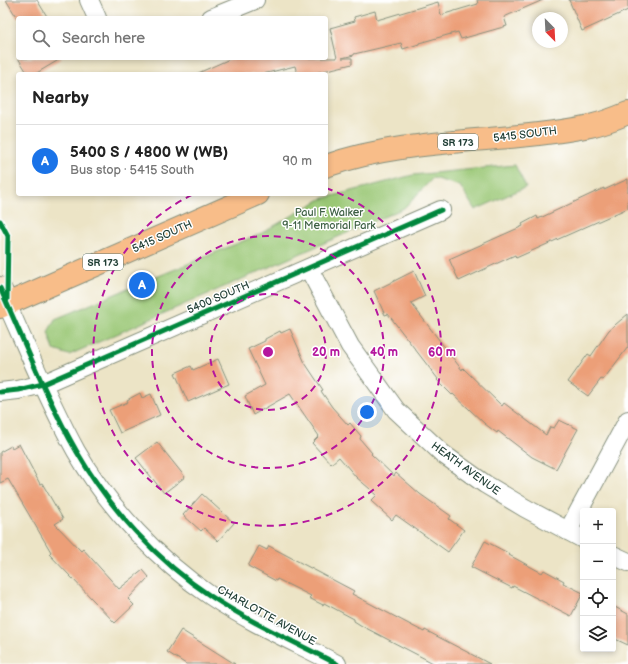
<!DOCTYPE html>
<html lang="en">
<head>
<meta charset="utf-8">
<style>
	body { margin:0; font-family:"Balsamiq Sans",sans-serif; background:#f2f2f2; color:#222 }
	.controls { position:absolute; right:12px; bottom:12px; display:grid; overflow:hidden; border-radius:4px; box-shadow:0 2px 6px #0003 }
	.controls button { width:36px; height:36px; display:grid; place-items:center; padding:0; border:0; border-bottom:1px solid #e0e0e0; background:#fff; color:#222; font:20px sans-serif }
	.compass { position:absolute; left:532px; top:12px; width:36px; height:36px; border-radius:50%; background:#fff; box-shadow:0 2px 6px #0003; rotate:156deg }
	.you { position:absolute; left:367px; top:412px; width:14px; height:14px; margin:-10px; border:3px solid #fff; border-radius:50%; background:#1a73e8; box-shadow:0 0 0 6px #1a73e833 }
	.badge { display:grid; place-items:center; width:26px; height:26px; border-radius:50%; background:#1a73e8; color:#fff; font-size:13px; font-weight:700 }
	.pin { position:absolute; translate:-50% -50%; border:2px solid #fff; box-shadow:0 1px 4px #0006 }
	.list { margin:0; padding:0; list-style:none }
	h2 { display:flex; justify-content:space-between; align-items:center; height:52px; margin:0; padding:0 16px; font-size:17px }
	h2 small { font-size:13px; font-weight:400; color:#767676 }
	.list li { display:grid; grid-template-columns:26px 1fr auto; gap:12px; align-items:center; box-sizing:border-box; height:72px; padding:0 16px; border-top:1px solid #e0e0e0 }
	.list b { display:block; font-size:15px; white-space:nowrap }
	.list p { margin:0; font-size:13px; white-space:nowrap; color:#767676 }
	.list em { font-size:13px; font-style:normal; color:#767676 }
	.icon { flex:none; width:22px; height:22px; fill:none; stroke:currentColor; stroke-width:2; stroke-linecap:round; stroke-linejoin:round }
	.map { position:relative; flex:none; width:628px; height:664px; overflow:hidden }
	.search { position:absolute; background:#fff; box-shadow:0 2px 6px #0003; left:16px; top:16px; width:312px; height:44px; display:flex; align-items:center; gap:10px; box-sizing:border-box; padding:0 14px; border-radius:4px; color:#767676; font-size:15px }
	.panel { position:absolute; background:#fff; box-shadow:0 2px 6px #0003; left:16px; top:72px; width:312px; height:124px; border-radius:4px }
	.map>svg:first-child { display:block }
</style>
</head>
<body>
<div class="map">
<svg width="628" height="664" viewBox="0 0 628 664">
	<rect width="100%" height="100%" fill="#fff"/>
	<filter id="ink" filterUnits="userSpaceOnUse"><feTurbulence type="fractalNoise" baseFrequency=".025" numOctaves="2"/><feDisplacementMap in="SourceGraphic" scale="8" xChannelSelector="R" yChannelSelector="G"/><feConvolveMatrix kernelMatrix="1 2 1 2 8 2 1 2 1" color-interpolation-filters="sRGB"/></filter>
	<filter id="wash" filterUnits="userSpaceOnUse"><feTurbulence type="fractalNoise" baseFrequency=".012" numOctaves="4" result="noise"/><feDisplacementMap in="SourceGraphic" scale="16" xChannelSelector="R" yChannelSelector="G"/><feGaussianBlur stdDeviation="0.9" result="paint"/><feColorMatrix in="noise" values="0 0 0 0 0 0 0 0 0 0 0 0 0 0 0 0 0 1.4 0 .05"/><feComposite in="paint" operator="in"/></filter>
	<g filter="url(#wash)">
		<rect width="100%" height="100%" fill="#ece4c6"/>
		<path fill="#9ac775" stroke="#5c8254" d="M 515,165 L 526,187 L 475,210 L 460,186 L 433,178 L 404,208 L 69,355 L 54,350 L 48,332 L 55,319 L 260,234 L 321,199 L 413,175 Z"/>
		<g id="blocks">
			<g fill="#ec9f78">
				<path d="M 6,0 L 37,0 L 48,18 L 17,18 Z"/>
				<path d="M 477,0 L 543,0 L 504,17 L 507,26 L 461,39 L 458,32 L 419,43 L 419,44 L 403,49 L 401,43 L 354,54 L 354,55 L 342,58 L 352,58 L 352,64 L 311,74 L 297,74 L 295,66 L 263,74 L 196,74 L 232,58 L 337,58 L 330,28 L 355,21 L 354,17 L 375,11 L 377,20 L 438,2 L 441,15 L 478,4 Z"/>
				<path d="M 569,0 L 628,0 L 628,10 L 582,31 Z"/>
				<path d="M 18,58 L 62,58 L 35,74 L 28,74 Z"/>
				<path d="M 628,179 L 628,208 L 516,258 L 515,255 L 459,281 L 449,259 L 505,234 L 523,226 L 522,224 L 537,216 L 538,219 L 604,188 L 604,190 Z"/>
				<path d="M 414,271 L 425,296 L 411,303 L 462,370 L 463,368 L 502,406 L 504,403 L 546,435 L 550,427 L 554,428 L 559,420 L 578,429 L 556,469 L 532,457 L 498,431 L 497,433 L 485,424 L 453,394 L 452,395 L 437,380 L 438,379 L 388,314 L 385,315 L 374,291 Z"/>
				<path d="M 628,314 L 628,347 L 603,380 L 601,379 L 588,396 L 568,382 L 588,354 L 591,356 L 609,330 Z"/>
				<path d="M 290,329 L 305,363 L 323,390 L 321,391 L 332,407 L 348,425 L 350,423 L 361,436 L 360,439 L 372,453 L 371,454 L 394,476 L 396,473 L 420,494 L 451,516 L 449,519 L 464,530 L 448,552 L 396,515 L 392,520 L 371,501 L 377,495 L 356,477 L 339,457 L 331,464 L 312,443 L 319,436 L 290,394 L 253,415 L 245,396 L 265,385 L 248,349 L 265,341 L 265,339 L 280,331 L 281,333 Z"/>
				<path d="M 218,359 L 229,384 L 188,402 L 175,373 L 191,366 L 193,370 Z"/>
				<path d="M 140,393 L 142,398 L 151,394 L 160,415 L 120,433 L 109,410 L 128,402 L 127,400 Z"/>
				<path d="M 157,442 L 185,477 L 164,493 L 136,458 Z"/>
				<path d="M 19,444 L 40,484 L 42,483 L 63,519 L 55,524 L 81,551 L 83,549 L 119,589 L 143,570 L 149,577 L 128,599 L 134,605 L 115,623 L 49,554 L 51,552 L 8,479 L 0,483 L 0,452 L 11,446 L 12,448 Z"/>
				<path d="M 202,494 L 234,523 L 218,541 L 204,528 L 201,531 L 183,515 Z"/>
				<path d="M 485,541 L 510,554 L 509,555 L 542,573 L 544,570 L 564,581 L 563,583 L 583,593 L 571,616 L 513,586 L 512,588 L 471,567 Z"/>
				<path d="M 259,546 L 267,550 L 269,546 L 354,591 L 352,594 L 424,632 L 425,630 L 490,664 L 435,664 L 362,626 L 354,621 L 354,619 L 324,603 L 323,605 L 309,598 L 311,596 L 277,579 L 276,581 L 248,566 Z"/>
				<path d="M 613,606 L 628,614 L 628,645 L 613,638 Z"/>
				<path d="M 181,630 L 235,664 L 186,664 L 167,652 Z"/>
			</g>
		</g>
	</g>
	<g filter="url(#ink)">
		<use href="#blocks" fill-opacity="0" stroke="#86907d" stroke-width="1"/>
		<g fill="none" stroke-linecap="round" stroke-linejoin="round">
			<g stroke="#86907d" stroke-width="20">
				<g id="minor">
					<path d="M 89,0 L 97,18"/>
					<path d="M 211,18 L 255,0"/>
					<path d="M 309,269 L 350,346 L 396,410 L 443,454 L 485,484 L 525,508 L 583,539"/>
					<path d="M 7,304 C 29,353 50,404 76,451 C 108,507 159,561 211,596 C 251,623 295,642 337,664"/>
					<path d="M 0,392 L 18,390 L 43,384 L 441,210"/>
					<path d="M 568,531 L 628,420"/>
					<path d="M 613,555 L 628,562"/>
				</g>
			</g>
			<g stroke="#86907d" stroke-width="24">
				<path id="secondary" d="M 0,288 L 7,304"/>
			</g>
			<g stroke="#86907d" stroke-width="24">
				<g id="primary">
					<path d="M 326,166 C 411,136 503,144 590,126 C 603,123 616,118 628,113"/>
					<path d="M 0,307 L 258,194"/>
				</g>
			</g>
			<use href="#minor" stroke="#fff" stroke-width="18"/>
			<use href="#secondary" stroke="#fce5d0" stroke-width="22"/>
			<use href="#primary" stroke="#f8bd89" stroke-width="22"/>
			<g stroke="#fff" stroke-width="8">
				<g id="cycleway">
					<path d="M 0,221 L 8,236 L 7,300"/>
					<path d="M 0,288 C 25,343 47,400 77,452 C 110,509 157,561 212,597 C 251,623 295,642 337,664"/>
					<path d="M 0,392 L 18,390 L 43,384 L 441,210"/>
				</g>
			</g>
			<use href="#cycleway" stroke="#00873e" stroke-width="5"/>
		</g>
	</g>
	<g fill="none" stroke="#b5179e" stroke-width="2" stroke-dasharray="7 5">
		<circle cx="268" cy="352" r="58"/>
		<circle cx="268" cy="352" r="116"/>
		<path d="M326 188A174 174 0 1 1 194 194"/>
	</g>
	<g text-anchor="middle" stroke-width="3" stroke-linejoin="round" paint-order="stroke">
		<g fill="#fff" stroke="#627771" stroke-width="1">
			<rect x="438" y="134" width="40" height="16" rx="3"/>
			<rect x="83" y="254" width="40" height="16" rx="3"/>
		</g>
		<g font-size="10" font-weight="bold" fill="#1f3d34">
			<text x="458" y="146">SR 173</text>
			<text x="103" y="266">SR 173</text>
		</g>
		<g font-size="11" fill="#1f3d34" stroke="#fff">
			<text transform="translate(525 134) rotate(-7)" y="4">5415 SOUTH</text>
			<text transform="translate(162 236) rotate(-24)" y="4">5415 SOUTH</text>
			<text transform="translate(218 297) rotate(-23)" y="4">5400 SOUTH</text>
			<text transform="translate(466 468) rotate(36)" y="4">HEATH AVENUE</text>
			<text transform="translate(267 615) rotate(29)" y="4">CHARLOTTE AVENUE</text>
		</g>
		<g font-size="11" fill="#3e6044" stroke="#fff">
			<text x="329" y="216">Paul F. Walker<tspan x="329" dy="13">9-11 Memorial Park</tspan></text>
		</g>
	</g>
	<circle cx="268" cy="352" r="6" fill="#b5179e" stroke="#fff" stroke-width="2"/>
	<g font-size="12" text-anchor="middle" font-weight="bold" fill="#b5179e" stroke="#fff" stroke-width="3" stroke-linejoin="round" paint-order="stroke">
		<text x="326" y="356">20 m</text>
		<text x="384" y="356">40 m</text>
		<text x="442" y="356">60 m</text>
	</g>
</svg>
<div class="controls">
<button>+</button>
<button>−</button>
<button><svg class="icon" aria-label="locate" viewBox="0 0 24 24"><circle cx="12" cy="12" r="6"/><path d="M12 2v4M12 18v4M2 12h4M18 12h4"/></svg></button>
<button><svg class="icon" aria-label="layers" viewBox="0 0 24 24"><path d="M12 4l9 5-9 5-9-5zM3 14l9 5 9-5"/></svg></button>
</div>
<svg class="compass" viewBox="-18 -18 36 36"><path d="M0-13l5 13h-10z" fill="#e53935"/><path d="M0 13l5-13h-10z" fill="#767676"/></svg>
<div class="you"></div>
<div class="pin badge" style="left:142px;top:285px">A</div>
<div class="search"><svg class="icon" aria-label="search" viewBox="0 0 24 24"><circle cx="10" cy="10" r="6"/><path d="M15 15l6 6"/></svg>Search here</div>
<section class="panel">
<h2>Nearby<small></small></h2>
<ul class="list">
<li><span class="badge">A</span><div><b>5400 S / 4800 W (WB)</b><p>Bus stop · 5415 South</p></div><em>90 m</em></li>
</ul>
</section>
</div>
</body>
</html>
